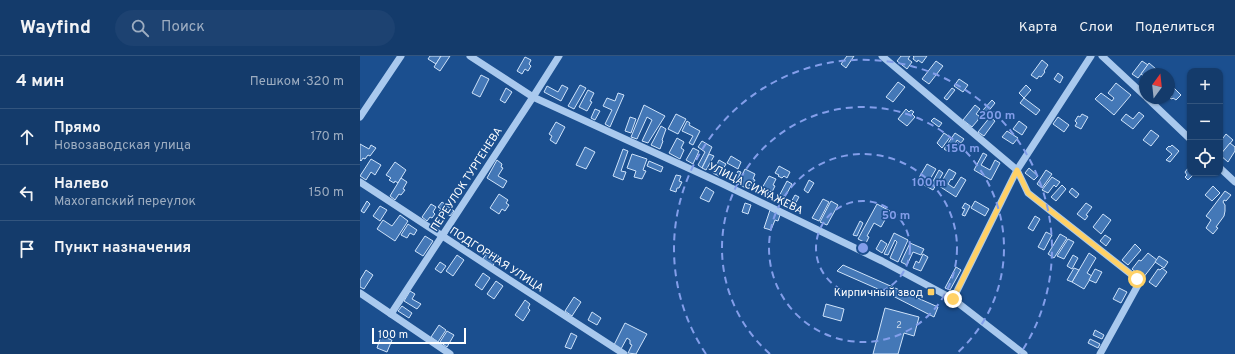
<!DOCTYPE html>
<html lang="ru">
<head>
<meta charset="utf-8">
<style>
	body { margin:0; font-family:Overpass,sans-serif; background:#1d4271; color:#f1f3f6 }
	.controls { position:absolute; right:12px; top:12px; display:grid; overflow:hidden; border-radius:8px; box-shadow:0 1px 3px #0004 }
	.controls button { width:36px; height:36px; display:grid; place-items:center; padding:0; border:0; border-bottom:1px solid #33557e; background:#143b6b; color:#f1f3f6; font:20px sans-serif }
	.compass { position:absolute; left:779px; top:12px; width:36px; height:36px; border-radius:50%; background:#143b6b; box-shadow:0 1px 3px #0004; rotate:15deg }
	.scale { position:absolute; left:12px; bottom:10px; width:94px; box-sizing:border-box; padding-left:4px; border:2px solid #fff; border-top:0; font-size:11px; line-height:14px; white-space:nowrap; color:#fff; -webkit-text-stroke:3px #1b4f8f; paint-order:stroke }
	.stop { position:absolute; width:12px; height:12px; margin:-9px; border:3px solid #ffd166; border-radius:50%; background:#fff }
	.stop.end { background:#ffd166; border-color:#fff; box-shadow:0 1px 4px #0008 }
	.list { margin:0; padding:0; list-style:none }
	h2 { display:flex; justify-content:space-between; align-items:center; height:52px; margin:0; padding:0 16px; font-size:17px }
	h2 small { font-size:13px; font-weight:400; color:#9dadc1 }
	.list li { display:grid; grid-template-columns:26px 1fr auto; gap:12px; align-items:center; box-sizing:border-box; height:56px; padding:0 16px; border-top:1px solid #33557e }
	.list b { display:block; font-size:15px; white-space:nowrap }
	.list p { margin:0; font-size:13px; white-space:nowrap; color:#9dadc1 }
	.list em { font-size:13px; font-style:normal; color:#9dadc1 }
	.icon { flex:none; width:22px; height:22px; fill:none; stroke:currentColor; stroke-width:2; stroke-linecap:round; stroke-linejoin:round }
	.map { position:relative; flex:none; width:875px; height:298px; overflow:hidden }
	header { display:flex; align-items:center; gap:24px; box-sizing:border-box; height:56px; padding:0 20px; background:#143b6b; border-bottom:1px solid #33557e }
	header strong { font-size:19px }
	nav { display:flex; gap:22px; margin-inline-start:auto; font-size:14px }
	.search { width:280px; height:36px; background:#1d4271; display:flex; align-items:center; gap:10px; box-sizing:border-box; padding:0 14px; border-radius:22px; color:#9dadc1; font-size:15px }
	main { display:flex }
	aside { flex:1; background:#143b6b }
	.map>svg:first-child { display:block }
</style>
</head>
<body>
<header>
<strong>Wayfind</strong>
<div class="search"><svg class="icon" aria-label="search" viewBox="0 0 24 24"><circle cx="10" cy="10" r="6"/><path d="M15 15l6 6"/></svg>Поиск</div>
<nav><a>Карта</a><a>Слои</a><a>Поделиться</a></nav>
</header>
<main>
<aside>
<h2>4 мин<small>Пешком · 320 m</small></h2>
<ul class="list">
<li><svg class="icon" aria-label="ahead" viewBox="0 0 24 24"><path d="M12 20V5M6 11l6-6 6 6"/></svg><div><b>Прямо</b><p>Новозаводская улица</p></div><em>170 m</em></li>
<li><svg class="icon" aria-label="left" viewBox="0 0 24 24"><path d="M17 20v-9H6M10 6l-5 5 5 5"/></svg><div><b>Налево</b><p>Махогапский переулок</p></div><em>150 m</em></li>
<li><svg class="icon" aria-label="arrive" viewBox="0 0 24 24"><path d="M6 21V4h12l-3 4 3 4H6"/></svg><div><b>Пункт назначения</b></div></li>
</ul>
</aside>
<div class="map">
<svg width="875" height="298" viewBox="0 0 875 298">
	<rect width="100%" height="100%" fill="#1b4f8f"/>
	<g fill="#4478b7" stroke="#cfe3fa">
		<path d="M 70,0 L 81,0 L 76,8 L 68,3 Z"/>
		<path d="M 81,0 L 90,0 L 80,15 L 74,11 Z"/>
		<path d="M 487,0 L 494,0 L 486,12 L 481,8 Z"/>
		<path d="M 541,0 L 550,0 L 548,3 L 552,6 L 547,13 L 537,5 Z"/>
		<path d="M 553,0 L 567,0 L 562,7 L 558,4 L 557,6 L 553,3 L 554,1 Z"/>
		<path d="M 165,1 L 171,4 L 169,8 L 171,10 L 168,15 L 165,13 L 162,18 L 157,15 Z"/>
		<path d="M 682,4 L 688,9 L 684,15 L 685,16 L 681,21 L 679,20 L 677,23 L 671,19 Z"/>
		<path d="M 576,5 L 583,10 L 569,28 L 562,23 Z"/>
		<path d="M 782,5 L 788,9 L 778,22 L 772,18 Z"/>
		<path d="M 789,7 L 796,13 L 794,15 L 797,17 L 785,18 L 785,21 L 781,18 Z"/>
		<path d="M 698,17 L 703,21 L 700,27 L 694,23 Z"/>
		<path d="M 121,19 L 129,23 L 120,41 L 112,37 Z"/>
		<path d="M 599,23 L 608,29 L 603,36 L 594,30 Z"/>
		<path d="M 538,26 L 545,31 L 533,46 L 526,41 Z"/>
		<path d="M 756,27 L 771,39 L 754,59 L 735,43 L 741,37 L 752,45 L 754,42 L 748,37 Z"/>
		<path d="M 202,29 L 208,32 L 201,45 L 184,36 L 187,30 L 198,36 Z"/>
		<path d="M 220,29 L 226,32 L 214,53 L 208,50 Z"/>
		<path d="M 666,29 L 671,34 L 664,42 L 659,37 Z"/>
		<path d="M 146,32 L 152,36 L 145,47 L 140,44 Z"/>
		<path d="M 592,32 L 595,34 L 587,44 L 584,42 Z"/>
		<path d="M 814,32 L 821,39 L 816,44 L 813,42 L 812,43 L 810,42 L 812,40 L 809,37 Z"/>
		<path d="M 228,34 L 234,37 L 230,45 L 232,46 L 227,55 L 219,51 Z"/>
		<path d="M 258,37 L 264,39 L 250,71 L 245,68 L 252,54 L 243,50 L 247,42 L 255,45 Z"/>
		<path d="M 664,42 L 680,54 L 676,59 L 660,47 Z"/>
		<path d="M 632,44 L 635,47 L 627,57 L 623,54 Z"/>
		<path d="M 284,49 L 305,60 L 288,87 L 282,85 L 292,64 L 287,61 L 277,83 L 271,81 Z"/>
		<path d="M 615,49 L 620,53 L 616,58 L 619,60 L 618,64 L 612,71 L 603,64 Z"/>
		<path d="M 235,53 L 240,55 L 235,64 L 231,62 Z"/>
		<path d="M 546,53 L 549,56 L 551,54 L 554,56 L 552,58 L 555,61 L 547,70 L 538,63 Z"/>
		<path d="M 779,56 L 784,60 L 773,73 L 761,64 L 766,58 L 773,63 Z"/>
		<path d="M 316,58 L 326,63 L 318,78 L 308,73 Z"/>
		<path d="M 722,58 L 728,61 L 721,73 L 715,70 L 717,67 L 715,65 L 718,60 L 720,61 Z"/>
		<path d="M 270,61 L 276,63 L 271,77 L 265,75 Z"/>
		<path d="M 630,61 L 635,65 L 624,80 L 618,76 Z"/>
		<path d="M 698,61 L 709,69 L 704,76 L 693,68 Z"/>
		<path d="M 574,62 L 582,67 L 579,71 L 571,65 Z"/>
		<path d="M 327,65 L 330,67 L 329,69 L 340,75 L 333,89 L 329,87 L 333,80 L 322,75 Z"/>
		<path d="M 659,65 L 667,71 L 662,79 L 653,73 Z"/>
		<path d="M 196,66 L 205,71 L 196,88 L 190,84 L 192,80 L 189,78 Z"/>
		<path d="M 301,70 L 306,73 L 302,84 L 303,85 L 300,93 L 291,89 Z"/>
		<path d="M 791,74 L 799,80 L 791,90 L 783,84 Z"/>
		<path d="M 647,75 L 658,82 L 653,88 L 642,81 Z"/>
		<path d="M 584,77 L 590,81 L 582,92 L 577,87 Z"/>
		<path d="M 595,77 L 604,83 L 601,87 L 597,84 L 594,90 L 592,89 L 587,95 L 584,93 Z"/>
		<path d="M 866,78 L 873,84 L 860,99 L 860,86 Z"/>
		<path d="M 317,82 L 324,86 L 321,92 L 324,94 L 320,103 L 309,97 Z"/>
		<path d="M 342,85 L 352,91 L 342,112 L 338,109 L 345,96 L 338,91 Z"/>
		<path d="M 870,87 L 875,91 L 875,95 L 868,106 L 860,99 Z"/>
		<path d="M 0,88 L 9,93 L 11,89 L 16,92 L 10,100 L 8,99 L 5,103 L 3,102 L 1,105 L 0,104 Z"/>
		<path d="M 812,89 L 819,95 L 810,106 L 806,104 L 812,98 L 806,93 L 809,90 L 810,91 Z"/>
		<path d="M 225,91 L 235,96 L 226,113 L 216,109 Z"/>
		<path d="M 333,92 L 339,95 L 333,108 L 326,104 Z"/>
		<path d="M 263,93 L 268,95 L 261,115 L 266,116 L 263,124 L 253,120 Z"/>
		<path d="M 623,97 L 627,99 L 621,109 L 630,114 L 635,104 L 640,107 L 631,124 L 614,114 Z"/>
		<path d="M 272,98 L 287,103 L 283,114 L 286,115 L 282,123 L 274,121 L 276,115 L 267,112 Z"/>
		<path d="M 349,98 L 354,100 L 346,114 L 342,112 Z"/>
		<path d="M 371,100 L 381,106 L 378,113 L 367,107 Z"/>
		<path d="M 11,103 L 21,109 L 15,119 L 11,116 L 6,124 L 0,120 Z"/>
		<path d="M 137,104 L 142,108 L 141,111 L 143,112 L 138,120 L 147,125 L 143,132 L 127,122 Z"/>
		<path d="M 359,104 L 366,108 L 359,120 L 353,117 Z"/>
		<path d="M 289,105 L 303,111 L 301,116 L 287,110 Z"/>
		<path d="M 35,106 L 46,114 L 38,127 L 35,125 L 34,127 L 29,124 L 31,122 L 26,119 Z"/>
		<path d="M 567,108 L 576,113 L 569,125 L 572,127 L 579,114 L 583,117 L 573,134 L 557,125 Z"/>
		<path d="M 419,110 L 430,116 L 427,122 L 424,120 L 422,122 L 418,120 L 419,119 L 415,117 Z"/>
		<path d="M 829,111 L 830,117 L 835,117 L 828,124 L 825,121 L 827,119 L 825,116 Z"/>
		<path d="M 669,112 L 678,120 L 674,124 L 665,117 Z"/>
		<path d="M 385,113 L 395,118 L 393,123 L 395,124 L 392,129 L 390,128 L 388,133 L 378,128 Z"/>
		<path d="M 589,113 L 596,117 L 592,124 L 591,123 L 588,128 L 594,132 L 601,121 L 606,124 L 596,141 L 579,130 Z"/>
		<path d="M 686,114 L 692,118 L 682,132 L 677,128 Z"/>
		<path d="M 378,115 L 381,116 L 376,127 L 373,125 Z"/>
		<path d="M 316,119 L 321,120 L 319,125 L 322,126 L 319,132 L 317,132 L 316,136 L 310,134 Z"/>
		<path d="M 409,120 L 416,123 L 413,129 L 415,130 L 412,136 L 409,135 L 406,141 L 399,137 Z"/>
		<path d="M 692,121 L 700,126 L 696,131 L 694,129 L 688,137 L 682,134 Z"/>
		<path d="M 41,122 L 47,126 L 43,133 L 45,134 L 41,139 L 39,138 L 35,144 L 30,140 Z"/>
		<path d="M 449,124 L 454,127 L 448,137 L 444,134 Z"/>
		<path d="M 427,125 L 432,128 L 421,148 L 416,146 Z"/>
		<path d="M 702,129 L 706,133 L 696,145 L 691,141 Z"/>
		<path d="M 853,130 L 860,137 L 852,145 L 845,139 Z"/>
		<path d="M 346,131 L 354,136 L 349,146 L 340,142 Z"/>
		<path d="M 712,132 L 719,138 L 716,142 L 709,136 Z"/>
		<path d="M 865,135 L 871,139 L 866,145 L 864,144 L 863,146 L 865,149 L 865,155 L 864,160 L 856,171 L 858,172 L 853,178 L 846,172 L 851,164 L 846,160 Z"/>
		<path d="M 139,138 L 148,144 L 146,147 L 149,149 L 145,155 L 142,153 L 139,158 L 130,152 Z"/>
		<path d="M 435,139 L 439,141 L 433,152 L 429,150 Z"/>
		<path d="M 463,143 L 469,146 L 459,165 L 452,162 Z"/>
		<path d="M 7,145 L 10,148 L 4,157 L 1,155 Z"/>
		<path d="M 471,145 L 478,149 L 467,169 L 460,166 Z"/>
		<path d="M 615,145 L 629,153 L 625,160 L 611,152 Z"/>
		<path d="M 82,146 L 94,155 L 90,160 L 85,156 L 84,158 L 79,155 L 81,153 L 78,151 Z"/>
		<path d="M 385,147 L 391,149 L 388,158 L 382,156 Z"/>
		<path d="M 605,147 L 610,150 L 605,160 L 602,159 L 605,153 L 602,152 Z"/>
		<path d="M 726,147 L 732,151 L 726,159 L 728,160 L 725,164 L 717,158 Z"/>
		<path d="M 71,148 L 76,151 L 73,156 L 75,158 L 72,162 L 70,161 L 67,165 L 62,161 Z"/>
		<path d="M 517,148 L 530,155 L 521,171 L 514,167 L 507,180 L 509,181 L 506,187 L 498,183 Z"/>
		<path d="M 20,150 L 27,154 L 20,165 L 13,160 Z"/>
		<path d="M 410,154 L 420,159 L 418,165 L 415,164 L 411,174 L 404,172 Z"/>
		<path d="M 743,158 L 751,164 L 741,178 L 733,171 Z"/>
		<path d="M 40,159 L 48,165 L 35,185 L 17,173 L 23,164 L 32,170 Z"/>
		<path d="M 675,160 L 680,163 L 673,175 L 668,172 Z"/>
		<path d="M 500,165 L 503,167 L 497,180 L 493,179 Z"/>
		<path d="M 48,168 L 57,174 L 54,179 L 50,177 L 47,182 L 41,179 Z"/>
		<path d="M 686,176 L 692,179 L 684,194 L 678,191 Z"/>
		<path d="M 534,177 L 548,184 L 538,206 L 530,202 L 537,186 L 535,184 L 528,199 L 524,198 Z"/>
		<path d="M 700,178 L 707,182 L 694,202 L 688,198 Z"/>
		<path d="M 745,179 L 751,183 L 746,190 L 740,185 Z"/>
		<path d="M 65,180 L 73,185 L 63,200 L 55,195 Z"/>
		<path d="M 708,183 L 714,186 L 704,203 L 697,200 Z"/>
		<path d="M 521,184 L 527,188 L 522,197 L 516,193 Z"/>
		<path d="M 550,187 L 564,193 L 561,199 L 553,196 L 547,209 L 541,206 Z"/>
		<path d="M 775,188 L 781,194 L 768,209 L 762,204 Z"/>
		<path d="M 129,194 L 139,200 L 132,211 L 122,204 Z"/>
		<path d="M 729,197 L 736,202 L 727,217 L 732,220 L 724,233 L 712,226 Z"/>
		<path d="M 788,197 L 797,204 L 783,222 L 772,213 L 779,204 L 781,205 Z"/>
		<path d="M 563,198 L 568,201 L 561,215 L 553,212 L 556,205 L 559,207 Z"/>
		<path d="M 97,199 L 104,204 L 93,220 L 86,215 Z"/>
		<path d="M 713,199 L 718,202 L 712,213 L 707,210 Z"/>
		<path d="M 799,200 L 808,206 L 804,212 L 795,206 Z"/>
		<path d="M 80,206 L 86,210 L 81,217 L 75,213 Z"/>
		<path d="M 483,209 L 578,251 L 574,261 L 527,237 L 477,215 Z"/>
		<path d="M 596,211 L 601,214 L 590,234 L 585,232 Z"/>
		<path d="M 714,212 L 719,214 L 712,226 L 707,224 Z"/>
		<path d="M 802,212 L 807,216 L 796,231 L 789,226 L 798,213 L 800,214 Z"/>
		<path d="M 735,213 L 742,216 L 736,227 L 729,224 Z"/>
		<path d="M 6,214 L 13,219 L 4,233 L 0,231 L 0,224 Z"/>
		<path d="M 123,217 L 130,222 L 122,234 L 115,229 Z"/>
		<path d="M 136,225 L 143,230 L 134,243 L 127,238 Z"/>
		<path d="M 759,232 L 767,236 L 761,247 L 753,243 Z"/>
		<path d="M 50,235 L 55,238 L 52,243 L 61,248 L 57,253 L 44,245 Z"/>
		<path d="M 214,241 L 221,246 L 212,260 L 205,255 Z"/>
		<path d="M 165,244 L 170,248 L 168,252 L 170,254 L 163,265 L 155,259 Z"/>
		<path d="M 466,248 L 484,253 L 481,265 L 463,260 Z"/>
		<path d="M 42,250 L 52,257 L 49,262 L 38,255 Z"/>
		<path d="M 525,252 L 559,261 L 554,280 L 544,277 L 538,298 L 513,298 Z"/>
		<path d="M 232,256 L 241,262 L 237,269 L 228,264 Z"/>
		<path d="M 265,267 L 287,278 L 276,298 L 268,297 L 272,289 L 270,288 L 270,284 L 267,282 L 261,293 L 254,289 Z"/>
		<path d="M 79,269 L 86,274 L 78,286 L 71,281 Z"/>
		<path d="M 735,274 L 744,279 L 742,283 L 733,279 Z"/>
		<path d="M 87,275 L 94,279 L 87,291 L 80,286 Z"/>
		<path d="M 211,277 L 217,280 L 211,293 L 205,291 Z"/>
		<path d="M 21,280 L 32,284 L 27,296 L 17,292 Z"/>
		<path d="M 730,283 L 740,288 L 738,292 L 728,287 Z"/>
	</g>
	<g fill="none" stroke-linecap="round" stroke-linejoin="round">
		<g stroke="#a9c9ee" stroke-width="7">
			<path d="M 110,0 L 173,41 L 361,127 L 522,205 L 593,243 L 664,298"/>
			<path d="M 522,0 L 657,114 L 668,137 L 777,223 L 778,229 L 740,298"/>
			<path d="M 742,0 L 785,40"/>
			<path d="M 787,42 L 830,83"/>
			<path d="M 0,61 L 41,0"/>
			<path d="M 860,112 L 875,126"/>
			<path d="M 0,126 L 139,217 L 264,298"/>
			<path d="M 0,237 L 90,298"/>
			<path d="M 593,243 L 657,114 L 731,0"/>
			<path d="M 31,258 L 173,41 L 199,0"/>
		</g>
	</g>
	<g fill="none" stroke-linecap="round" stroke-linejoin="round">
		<path stroke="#ffd166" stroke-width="5" d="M 593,243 L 657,114 L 668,137 L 777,223"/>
	</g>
	<g fill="none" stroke="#839eea" stroke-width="2" stroke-dasharray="7 5">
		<circle cx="503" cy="192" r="47"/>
		<circle cx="503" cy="192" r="94"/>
		<path d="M410 298A141 141 0 1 1 596 298"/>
		<path d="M346 298A189 189 0 1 1 660 298"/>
	</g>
	<rect fill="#ffd166" stroke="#1b4f8f" stroke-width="1.5" x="567" y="232" width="8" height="8" rx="2"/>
	<g text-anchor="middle" stroke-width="3" stroke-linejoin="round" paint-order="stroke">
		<g font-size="9" fill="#d0dded">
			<text x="539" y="272">2</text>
		</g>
		<g font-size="11" fill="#fff" stroke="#1b4f8f">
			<text transform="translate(106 123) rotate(-57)" y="4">ПЕРЕУЛОК ТУРГЕНЕВА</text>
			<text transform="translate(396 132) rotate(26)" y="4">УЛИЦА СИЖАЖЕВА</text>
			<text transform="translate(137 203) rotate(33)" y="4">ПОДГОРНАЯ УЛИЦА</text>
		</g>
		<g font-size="11" fill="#fff" stroke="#1b4f8f" text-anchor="end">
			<text x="563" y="240">Кирпичный звод</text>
		</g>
	</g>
	<circle cx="503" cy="192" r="6" fill="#839eea" stroke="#1b4f8f" stroke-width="2"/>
	<g font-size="12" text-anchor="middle" font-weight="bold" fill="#839eea" stroke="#1b4f8f" stroke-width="3" stroke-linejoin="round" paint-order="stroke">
		<text x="637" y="63">200 m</text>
		<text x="603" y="96">150 m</text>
		<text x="569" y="130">100 m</text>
		<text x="536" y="163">50 m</text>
	</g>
</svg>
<div class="controls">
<button>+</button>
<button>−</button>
<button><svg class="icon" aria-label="locate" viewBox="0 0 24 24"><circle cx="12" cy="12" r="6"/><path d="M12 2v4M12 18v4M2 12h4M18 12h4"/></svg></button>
</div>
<svg class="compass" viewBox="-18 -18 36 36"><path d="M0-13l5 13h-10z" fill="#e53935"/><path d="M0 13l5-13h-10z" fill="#9dadc1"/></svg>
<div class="scale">100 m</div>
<div class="stop" style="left:777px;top:223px"></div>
<div class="stop end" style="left:593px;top:243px"></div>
</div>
</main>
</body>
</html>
